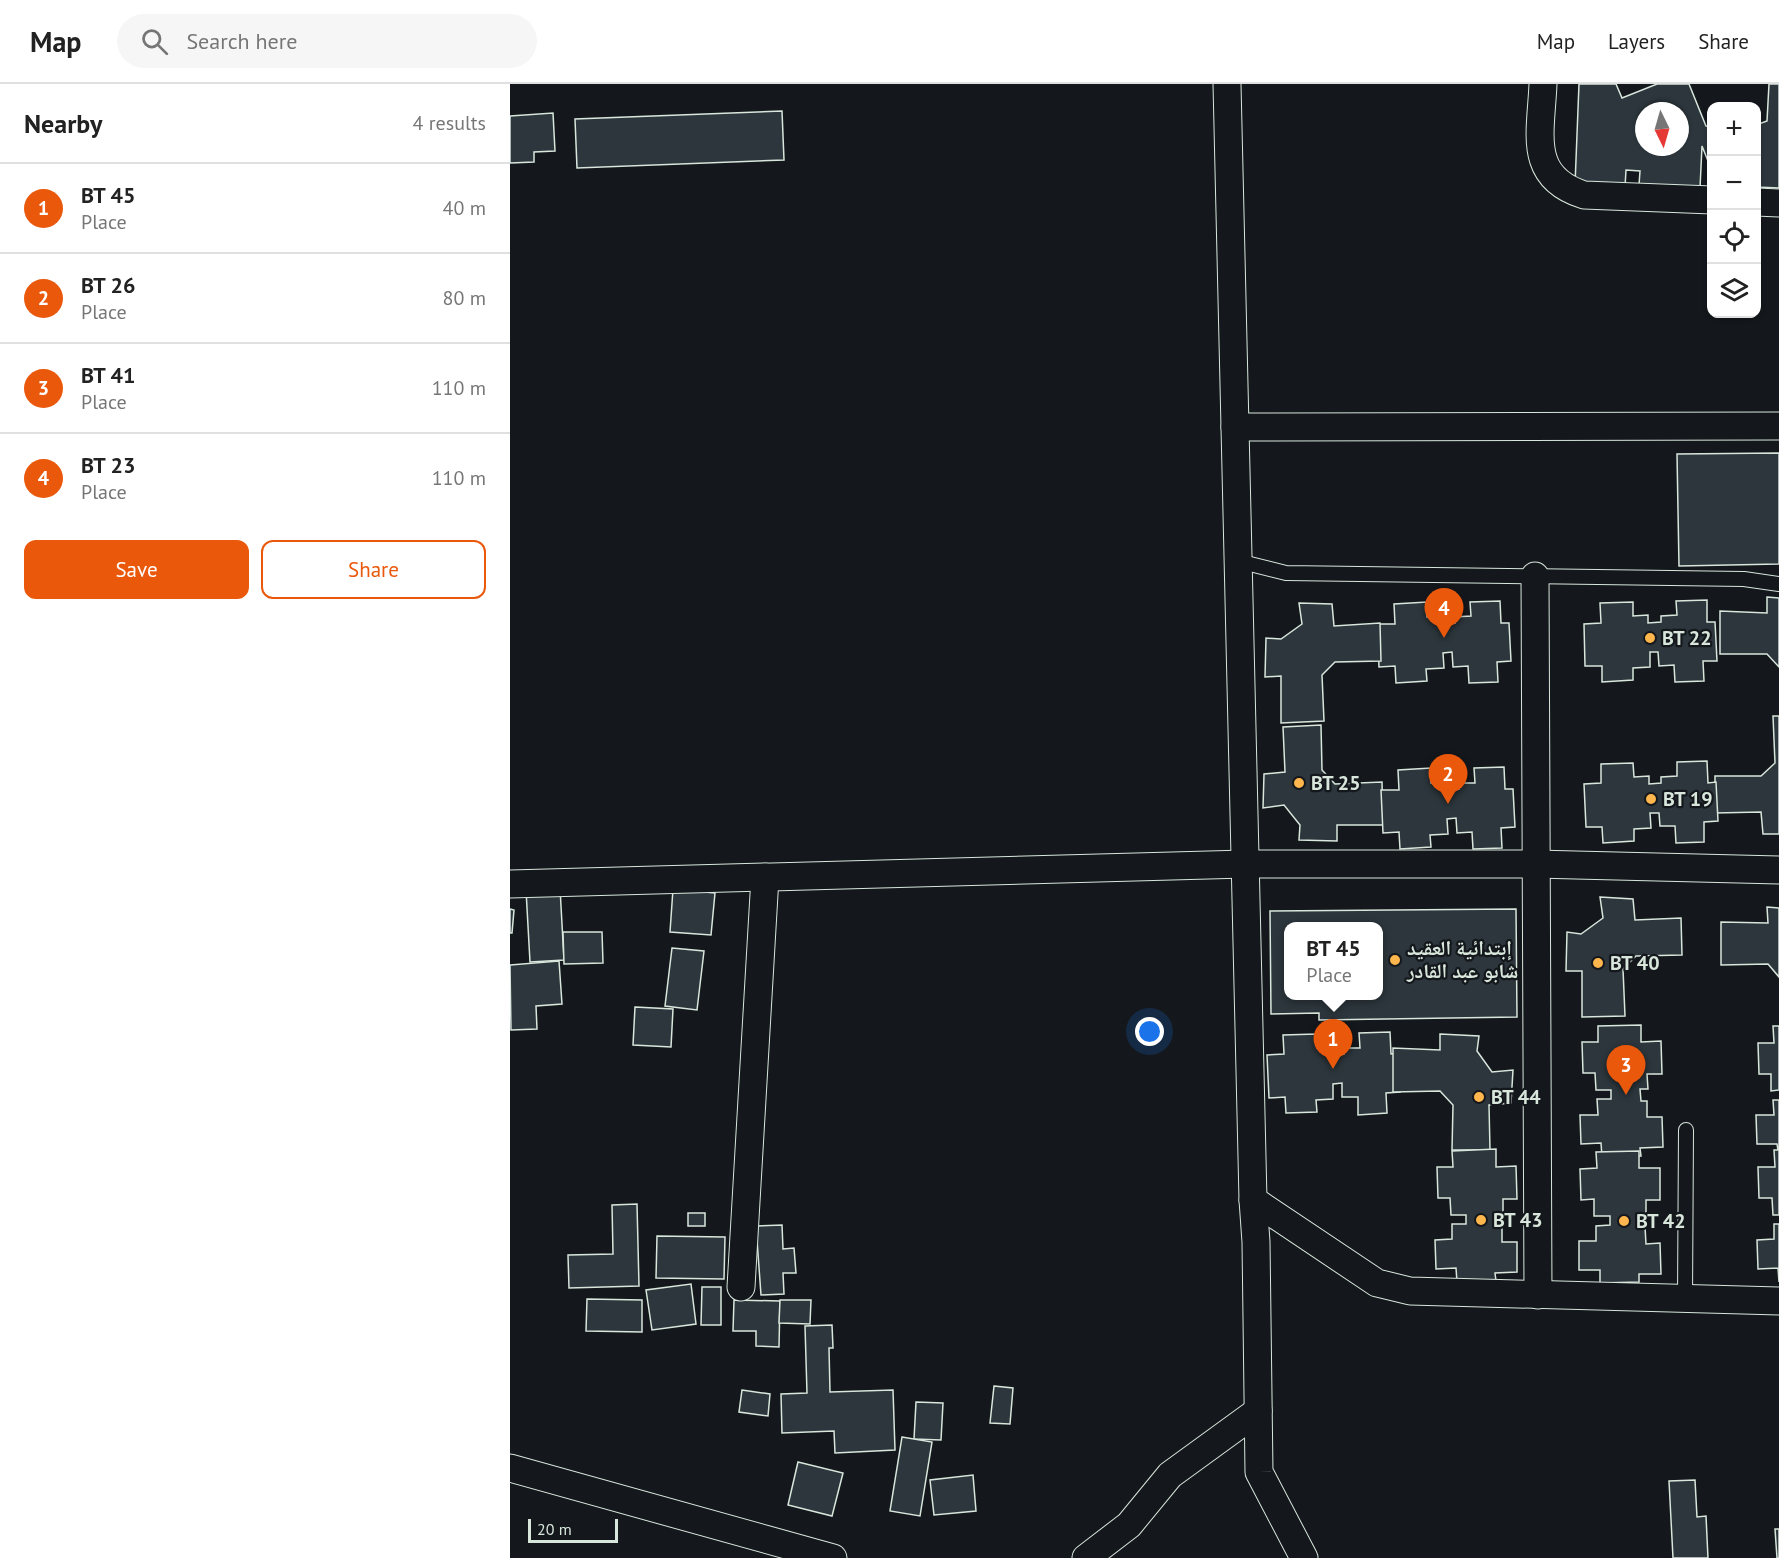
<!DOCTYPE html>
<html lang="en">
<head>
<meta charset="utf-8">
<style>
	body { margin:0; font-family:"PT Sans","Noto Naskh Arabic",sans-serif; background:#f6f6f6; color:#222 }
	.controls { position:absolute; right:18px; top:18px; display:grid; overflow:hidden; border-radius:12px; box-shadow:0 2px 4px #0004 }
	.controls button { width:54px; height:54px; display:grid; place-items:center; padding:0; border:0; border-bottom:2px solid #e0e0e0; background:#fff; color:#222; font:30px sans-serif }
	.compass { position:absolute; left:1125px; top:18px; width:54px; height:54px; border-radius:50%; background:#fff; box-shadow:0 2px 4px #0004; rotate:175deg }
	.scale { position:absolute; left:18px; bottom:15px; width:90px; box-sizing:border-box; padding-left:6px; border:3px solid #d8e6dc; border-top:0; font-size:16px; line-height:21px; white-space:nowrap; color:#d8e6dc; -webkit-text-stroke:4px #14181c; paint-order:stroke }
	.you { position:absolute; left:640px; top:948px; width:21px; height:21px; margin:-15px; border:4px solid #fff; border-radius:50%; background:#1a73e8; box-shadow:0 0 0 9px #1a73e833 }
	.badge { display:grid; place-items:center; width:39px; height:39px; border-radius:50%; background:#ea580c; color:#fff; font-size:20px; font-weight:700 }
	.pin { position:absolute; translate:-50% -50px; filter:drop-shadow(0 2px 3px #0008) }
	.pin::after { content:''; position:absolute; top:32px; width:21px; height:18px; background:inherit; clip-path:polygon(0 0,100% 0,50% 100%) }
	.popup { position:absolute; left:774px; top:838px; width:99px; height:78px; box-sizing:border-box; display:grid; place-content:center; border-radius:12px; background:#fff; filter:drop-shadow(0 2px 4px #0005); font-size:20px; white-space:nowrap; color:#767676 }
	.popup b { font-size:22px; color:#222 }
	.popup::after { content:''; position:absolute; left:50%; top:100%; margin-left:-12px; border:12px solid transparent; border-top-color:#fff }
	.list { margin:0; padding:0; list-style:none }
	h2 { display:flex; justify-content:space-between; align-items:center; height:78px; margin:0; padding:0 24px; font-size:26px }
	h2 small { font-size:20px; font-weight:400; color:#767676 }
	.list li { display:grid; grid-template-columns:39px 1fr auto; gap:18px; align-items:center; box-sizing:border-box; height:90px; padding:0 24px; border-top:2px solid #e0e0e0 }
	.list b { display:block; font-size:22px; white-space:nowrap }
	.list p { margin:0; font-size:20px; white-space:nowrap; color:#767676 }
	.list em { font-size:20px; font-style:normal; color:#767676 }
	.actions { display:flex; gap:12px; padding:18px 24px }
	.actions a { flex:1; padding:14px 0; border:2px solid #ea580c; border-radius:12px; text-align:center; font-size:21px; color:#ea580c }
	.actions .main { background:#ea580c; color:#fff }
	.icon { flex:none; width:33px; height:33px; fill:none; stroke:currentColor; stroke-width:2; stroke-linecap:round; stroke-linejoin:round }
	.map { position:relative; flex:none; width:1269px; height:1474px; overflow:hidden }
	header { display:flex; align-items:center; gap:36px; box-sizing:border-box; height:84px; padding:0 30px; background:#fff; border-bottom:2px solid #e0e0e0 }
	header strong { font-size:28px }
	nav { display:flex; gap:33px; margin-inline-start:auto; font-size:21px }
	.search { width:420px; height:54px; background:#f6f6f6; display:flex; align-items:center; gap:15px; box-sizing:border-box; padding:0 21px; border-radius:33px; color:#767676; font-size:22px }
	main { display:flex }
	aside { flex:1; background:#fff }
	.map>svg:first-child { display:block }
</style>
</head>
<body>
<header>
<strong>Map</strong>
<div class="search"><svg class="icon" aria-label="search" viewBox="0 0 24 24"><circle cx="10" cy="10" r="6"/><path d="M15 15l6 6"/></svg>Search here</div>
<nav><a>Map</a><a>Layers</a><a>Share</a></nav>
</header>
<main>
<aside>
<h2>Nearby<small>4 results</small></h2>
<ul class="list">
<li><span class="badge">1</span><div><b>BT 45</b><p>Place</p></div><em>40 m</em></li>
<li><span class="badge">2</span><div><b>BT 26</b><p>Place</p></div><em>80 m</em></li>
<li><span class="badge">3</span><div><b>BT 41</b><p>Place</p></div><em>110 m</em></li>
<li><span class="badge">4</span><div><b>BT 23</b><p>Place</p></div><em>110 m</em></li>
</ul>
<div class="actions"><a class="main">Save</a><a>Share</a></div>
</aside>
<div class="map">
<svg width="1269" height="1474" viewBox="0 0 1269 1474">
	<rect width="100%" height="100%" fill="#14181c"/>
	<g fill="#2c363c" stroke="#d8e6dc" stroke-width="1.5" fill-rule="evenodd">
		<path d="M 1069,0 L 1106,0 L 1112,14 L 1147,0 L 1179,0 L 1196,42 L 1202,43 L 1202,87 L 1192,62 L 1190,104 L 1129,101 L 1130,87 L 1116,86 L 1115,103 L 1065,101 ZM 1134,27 L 1170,27 L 1170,63 L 1134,63 Z"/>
		<path d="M 1259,0 L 1269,0 L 1269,104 L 1246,103 L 1246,41 L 1257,37 Z"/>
		<path d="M 272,27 L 274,76 L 67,84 L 65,35 Z"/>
		<path d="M 43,29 L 45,67 L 24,68 L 24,78 L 0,79 L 0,32 Z"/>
		<path d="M 1269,369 L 1269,480 L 1169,482 L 1167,370 Z"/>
		<path d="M 1257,513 L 1269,514 L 1269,583 L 1257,570 L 1210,570 L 1210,527 L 1257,529 Z"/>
		<path d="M 1197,516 L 1197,538 L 1205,538 L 1207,577 L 1193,577 L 1194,597 L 1165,598 L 1164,581 L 1149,582 L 1148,568 L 1140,568 L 1140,583 L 1123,584 L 1123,596 L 1092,598 L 1092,582 L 1075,582 L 1074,540 L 1091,539 L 1090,519 L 1123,518 L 1123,532 L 1138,531 L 1138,539 L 1151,538 L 1151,532 L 1167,531 L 1166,517 Z"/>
		<path d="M 990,517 L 991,539 L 999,539 L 1001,577 L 987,578 L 988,598 L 959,599 L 958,582 L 943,583 L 942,568 L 933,569 L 934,584 L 916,585 L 917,597 L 886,599 L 885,582 L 869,583 L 867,540 L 885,540 L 884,520 L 917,518 L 917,533 L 932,532 L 932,539 L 945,539 L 944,533 L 961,532 L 960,518 Z"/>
		<path d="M 789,519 L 822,520 L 824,542 L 870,539 L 871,577 L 825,578 L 812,591 L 814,637 L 771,639 L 771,592 L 755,593 L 756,554 L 771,555 L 792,540 Z"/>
		<path d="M 1263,632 L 1269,632 L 1269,750 L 1253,750 L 1251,728 L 1205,729 L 1205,692 L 1251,692 L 1265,679 Z"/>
		<path d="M 811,641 L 812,686 L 825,700 L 872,698 L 873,741 L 827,741 L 827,757 L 789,756 L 790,741 L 774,721 L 753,724 L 754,690 L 775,688 L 773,643 Z"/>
		<path d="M 1197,677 L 1198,699 L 1206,698 L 1208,737 L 1194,738 L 1194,758 L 1166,759 L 1165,742 L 1150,742 L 1149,729 L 1140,729 L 1141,744 L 1124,745 L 1124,757 L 1093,759 L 1092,743 L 1076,743 L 1074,700 L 1091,699 L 1091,680 L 1123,679 L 1124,693 L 1139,692 L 1139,700 L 1151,699 L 1151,693 L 1167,692 L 1167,678 Z"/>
		<path d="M 994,683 L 995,705 L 1003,705 L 1005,743 L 991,744 L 992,764 L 963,765 L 962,748 L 947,749 L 946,734 L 937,735 L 938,750 L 920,751 L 921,763 L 890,765 L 889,748 L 873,749 L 871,706 L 889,706 L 888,686 L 921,684 L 921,699 L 936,698 L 936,706 L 949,705 L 948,699 L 965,699 L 964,684 Z"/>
		<path d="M 50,804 L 54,876 L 20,878 L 16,806 Z"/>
		<path d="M 163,805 L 205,809 L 201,851 L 160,848 Z"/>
		<path d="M 1090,813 L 1123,815 L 1125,836 L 1171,834 L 1172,871 L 1126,872 L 1113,885 L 1115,932 L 1072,933 L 1072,887 L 1056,887 L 1057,848 L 1071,850 L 1093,834 Z"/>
		<path d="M 1257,823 L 1269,824 L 1269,893 L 1258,880 L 1211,881 L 1211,838 L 1258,839 Z"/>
		<path d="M 0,825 L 4,826 L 2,849 L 0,849 Z"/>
		<path d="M 1006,825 L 1007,933 L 809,936 L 809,929 L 761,930 L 760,827 ZM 778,842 L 868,842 L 868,912 L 778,912 Z"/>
		<path d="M 53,848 L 92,848 L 93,879 L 54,880 Z"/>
		<path d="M 162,864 L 194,867 L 187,926 L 155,922 Z"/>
		<path d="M 49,877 L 52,920 L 26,922 L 27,945 L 1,946 L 0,881 Z"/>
		<path d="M 125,923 L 163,925 L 161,963 L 123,961 Z"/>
		<path d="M 1131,941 L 1131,958 L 1151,957 L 1152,990 L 1137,990 L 1138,1005 L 1130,1005 L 1131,1017 L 1137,1017 L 1137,1033 L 1152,1033 L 1153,1063 L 1130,1064 L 1131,1072 L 1092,1073 L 1091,1059 L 1071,1060 L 1070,1031 L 1088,1031 L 1087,1015 L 1101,1015 L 1101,1006 L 1086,1006 L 1085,989 L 1073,989 L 1072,958 L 1088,958 L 1088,942 Z"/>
		<path d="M 1263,942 L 1269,942 L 1269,1006 L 1261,1007 L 1261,990 L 1249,990 L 1248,959 L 1264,959 Z"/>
		<path d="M 880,948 L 881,970 L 889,969 L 890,1008 L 876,1009 L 877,1029 L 848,1031 L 848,1013 L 832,1013 L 832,999 L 823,1000 L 823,1015 L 806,1016 L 807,1028 L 776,1029 L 775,1013 L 759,1014 L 757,971 L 774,970 L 773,951 L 806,950 L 807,964 L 822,963 L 822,971 L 834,970 L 834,964 L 850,964 L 849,949 Z"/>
		<path d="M 930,950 L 969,952 L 967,967 L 982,988 L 1003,986 L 1001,1019 L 979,1021 L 980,1066 L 942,1066 L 943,1021 L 930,1007 L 883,1008 L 883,964 L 930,966 Z"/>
		<path d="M 1263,1016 L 1269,1016 L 1269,1073 L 1267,1060 L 1247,1060 L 1246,1031 L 1264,1031 Z"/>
		<path d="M 986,1065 L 986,1083 L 1006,1082 L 1007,1115 L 993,1115 L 993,1130 L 985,1130 L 986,1142 L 992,1142 L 992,1158 L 1007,1158 L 1007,1188 L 985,1189 L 986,1197 L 947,1198 L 946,1184 L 926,1185 L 925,1156 L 942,1155 L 942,1140 L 956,1140 L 956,1131 L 941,1131 L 940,1114 L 928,1114 L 927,1083 L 943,1083 L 942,1067 Z"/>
		<path d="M 1264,1066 L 1269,1066 L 1269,1131 L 1263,1131 L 1262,1114 L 1249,1114 L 1248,1083 L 1265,1083 Z"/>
		<path d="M 1129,1067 L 1129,1084 L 1150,1084 L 1150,1116 L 1136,1116 L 1136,1131 L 1129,1131 L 1129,1144 L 1135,1143 L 1136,1160 L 1150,1159 L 1151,1190 L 1129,1190 L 1129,1198 L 1090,1199 L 1090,1186 L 1069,1186 L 1069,1157 L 1086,1157 L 1086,1142 L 1100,1141 L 1100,1132 L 1084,1132 L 1084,1115 L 1071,1116 L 1070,1085 L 1087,1084 L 1086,1068 Z"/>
		<path d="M 127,1120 L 129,1202 L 59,1204 L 58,1171 L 103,1170 L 102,1121 Z"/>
		<rect x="178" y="1129" width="17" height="13"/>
		<path d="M 1264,1140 L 1269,1140 L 1269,1198 L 1268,1184 L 1248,1185 L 1247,1156 L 1264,1155 Z"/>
		<path d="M 272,1141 L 273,1165 L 284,1164 L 286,1189 L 273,1189 L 274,1210 L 251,1211 L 246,1142 Z"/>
		<path d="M 147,1152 L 215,1153 L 214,1195 L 146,1194 Z"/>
		<path d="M 181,1200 L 186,1240 L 142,1246 L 136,1206 Z"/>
		<path d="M 192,1203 L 211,1203 L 211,1241 L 191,1241 Z"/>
		<path d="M 77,1215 L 132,1216 L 132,1248 L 76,1247 Z"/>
		<path d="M 224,1216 L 270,1217 L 269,1263 L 246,1262 L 246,1247 L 223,1247 Z"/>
		<path d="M 270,1216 L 301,1216 L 300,1240 L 269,1239 Z"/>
		<path d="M 322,1241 L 323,1264 L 319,1264 L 320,1308 L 383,1306 L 385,1366 L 325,1369 L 324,1347 L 272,1349 L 271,1310 L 297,1309 L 295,1242 Z"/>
		<path d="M 484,1302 L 503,1304 L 500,1340 L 480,1339 Z"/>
		<path d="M 232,1306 L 260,1310 L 258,1332 L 229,1328 Z"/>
		<path d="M 406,1318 L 433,1319 L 431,1356 L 404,1355 Z"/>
		<path d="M 392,1353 L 422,1358 L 410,1432 L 380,1427 Z"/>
		<path d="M 288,1378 L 333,1389 L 322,1432 L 278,1421 Z"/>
		<path d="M 463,1391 L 466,1427 L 424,1431 L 420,1396 Z"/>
		<path d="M 1185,1396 L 1187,1433 L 1196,1432 L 1198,1474 L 1163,1474 L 1159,1397 Z"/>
		<path d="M 1265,1445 L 1269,1445 L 1269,1474 L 1267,1474 Z"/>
	</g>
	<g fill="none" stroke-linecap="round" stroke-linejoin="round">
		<g stroke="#d8e6dc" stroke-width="16">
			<g id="lane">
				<path d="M 728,477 L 776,489 L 1234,495 L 1269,500"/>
				<path d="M 1175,1214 L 1176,1046"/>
			</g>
		</g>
		<g stroke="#d8e6dc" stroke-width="29">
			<g id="street">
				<path d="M 717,0 L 743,1116 L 746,1158 L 749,1388 L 794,1474"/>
				<path d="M 1033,0 C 1031,49 1017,93 1074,111 L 1202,116"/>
				<path d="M 1246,118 L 1269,119"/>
				<path d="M 725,343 L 1269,342"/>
				<path d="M 1025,492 L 1028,1211"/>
				<path d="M 0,800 L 735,780 L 1025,780 L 1269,786"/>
				<path d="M 743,1116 L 867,1199 L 900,1207 L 1269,1217"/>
				<path d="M 231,1203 L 255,793"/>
				<path d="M 0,1384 L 323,1474"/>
				<path d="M 576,1474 L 619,1441 L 660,1391 L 748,1327"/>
			</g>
		</g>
		<use href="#lane" stroke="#14181c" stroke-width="14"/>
		<use href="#street" stroke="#14181c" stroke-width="27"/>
	</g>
	<g fill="#ffb74d" stroke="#14181c" stroke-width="2">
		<circle cx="1140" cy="554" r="6"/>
		<circle cx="789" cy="699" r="6"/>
		<circle cx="1141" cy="715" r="6"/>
		<circle cx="885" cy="876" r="6"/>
		<circle cx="1088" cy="879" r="6"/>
		<circle cx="969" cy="1013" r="6"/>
		<circle cx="971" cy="1136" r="6"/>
		<circle cx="1114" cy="1137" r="6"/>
	</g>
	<g text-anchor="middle" stroke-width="4.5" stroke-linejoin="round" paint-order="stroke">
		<g font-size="20" font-weight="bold" fill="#d8e6dc" stroke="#14181c" text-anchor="start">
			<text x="1152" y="561">BT 22</text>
			<text x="801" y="706">BT 25</text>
			<text x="1153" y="722">BT 19</text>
			<text x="897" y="871">إبتدائية العقيد<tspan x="897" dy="23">شابو عبد القادر</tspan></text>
			<text x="1100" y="886">BT 40</text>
			<text x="981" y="1020">BT 44</text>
			<text x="983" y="1143">BT 43</text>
			<text x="1126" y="1144">BT 42</text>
		</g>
	</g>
</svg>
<div class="controls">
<button>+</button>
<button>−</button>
<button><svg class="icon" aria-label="locate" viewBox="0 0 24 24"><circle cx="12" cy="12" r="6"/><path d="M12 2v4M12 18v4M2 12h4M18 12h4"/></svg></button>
<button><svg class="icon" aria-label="layers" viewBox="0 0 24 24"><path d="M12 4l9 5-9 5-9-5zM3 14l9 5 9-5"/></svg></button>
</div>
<svg class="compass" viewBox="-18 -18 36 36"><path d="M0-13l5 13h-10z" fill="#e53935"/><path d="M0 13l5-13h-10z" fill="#767676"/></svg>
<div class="scale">20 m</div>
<div class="you"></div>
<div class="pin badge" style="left:823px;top:985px">1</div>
<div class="popup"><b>BT 45</b>Place</div>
<div class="pin badge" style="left:938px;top:720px">2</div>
<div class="pin badge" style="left:1116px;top:1011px">3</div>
<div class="pin badge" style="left:934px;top:554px">4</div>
</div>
</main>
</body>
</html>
